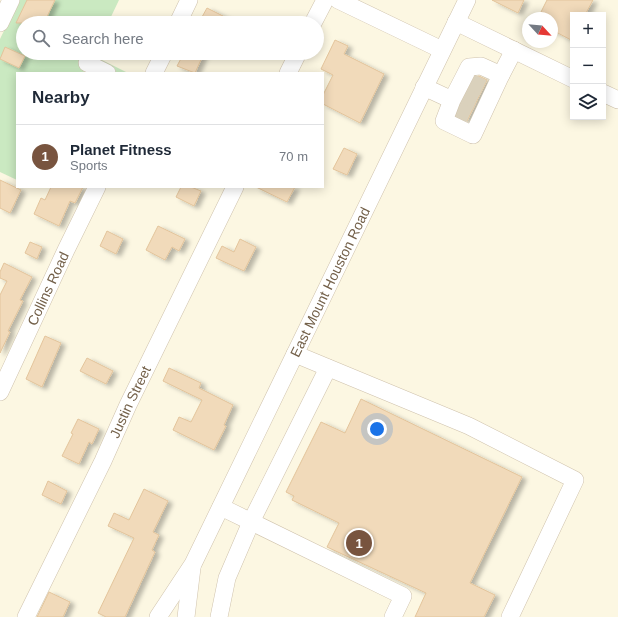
<!DOCTYPE html>
<html lang="en">
<head>
<meta charset="utf-8">
<style>
	body { margin:0; font-family:Arial,sans-serif; background:#f6f6f7; color:#1f2937 }
	.controls { position:absolute; right:12px; top:12px; display:grid; overflow:hidden; border-radius:0px; box-shadow:0 2px 10px #0003 }
	.controls button { width:36px; height:36px; display:grid; place-items:center; padding:0; border:0; border-bottom:1px solid #e0e1e3; background:#fff; color:#1f2937; font:20px sans-serif }
	.compass { position:absolute; left:522px; top:12px; width:36px; height:36px; border-radius:50%; background:#fff; box-shadow:0 2px 10px #0003; rotate:116deg }
	.you { position:absolute; left:377px; top:429px; width:14px; height:14px; margin:-10px; border:3px solid #fff; border-radius:50%; background:#1a73e8; box-shadow:0 0 0 6px #1a73e833 }
	.badge { display:grid; place-items:center; width:26px; height:26px; border-radius:50%; background:#78543f; color:#fff; font-size:13px; font-weight:700 }
	.pin { position:absolute; translate:-50% -50%; border:2px solid #fff; box-shadow:0 1px 4px #0006 }
	.list { margin:0; padding:0; list-style:none }
	h2 { display:flex; justify-content:space-between; align-items:center; height:52px; margin:0; padding:0 16px; font-size:17px }
	h2 small { font-size:13px; font-weight:400; color:#747a83 }
	.list li { display:grid; grid-template-columns:26px 1fr auto; gap:12px; align-items:center; box-sizing:border-box; height:64px; padding:0 16px; border-top:1px solid #e0e1e3 }
	.list b { display:block; font-size:15px; white-space:nowrap }
	.list p { margin:0; font-size:13px; white-space:nowrap; color:#747a83 }
	.list em { font-size:13px; font-style:normal; color:#747a83 }
	.icon { flex:none; width:22px; height:22px; fill:none; stroke:currentColor; stroke-width:2; stroke-linecap:round; stroke-linejoin:round }
	.map { position:relative; flex:none; width:618px; height:617px; overflow:hidden }
	.search { position:absolute; background:#fff; box-shadow:0 2px 10px #0003; left:16px; top:16px; width:308px; height:44px; display:flex; align-items:center; gap:10px; box-sizing:border-box; padding:0 14px; border-radius:22px; color:#747a83; font-size:15px }
	.panel { position:absolute; background:#fff; box-shadow:0 2px 10px #0003; left:16px; top:72px; width:308px; height:116px; border-radius:0px }
	.map>svg:first-child { display:block }
</style>
</head>
<body>
<div class="map">
<svg width="618" height="617" viewBox="0 0 618 617">
	<defs>
		<filter id="shadow"><feDropShadow dx="4.5" dy="2.5" stdDeviation="2" flood-color="#0004"/></filter>
	</defs>
	<rect width="100%" height="100%" fill="#fcf7e2"/>
	<path fill="#cae9c1" d="M 19,0 L 119,0 L 108,23 L 23,23 L 23,53 L 93,53 L 92,55 L 128,73 L 89,73 L 84,71 L 83,73 L 17,73 L 17,180 L 0,172 L 0,39 Z"/>
	<g fill="#f1daba" stroke="#e3c49b" filter="url(#shadow)">
		<path d="M 27,0 L 55,0 L 44,23 L 16,23 Z"/>
		<path d="M 492,0 L 524,0 L 518,13 Z"/>
		<path d="M 547,0 L 593,0 L 585,15 L 573,15 L 573,41 L 552,30 L 552,18 L 538,18 Z"/>
		<path d="M 207,8 L 237,23 L 214,23 L 202,17 Z"/>
		<path d="M 335,40 L 348,46 L 344,54 L 384,74 L 360,123 L 323,104 L 323,95 L 333,75 L 321,69 Z"/>
		<path d="M 5,47 L 25,56 L 19,68 L 0,59 Z"/>
		<path d="M 184,53 L 204,53 L 195,73 L 177,66 Z"/>
		<path d="M 479,76 L 487,80 L 467,121 L 457,116 L 461,104 L 475,77 Z"/>
		<path d="M 344,148 L 357,154 L 347,175 L 333,169 Z"/>
		<path d="M 0,180 L 21,190 L 10,213 L 0,208 Z"/>
		<path d="M 51,187 L 83,187 L 75,203 L 70,201 L 59,226 L 34,214 L 41,198 L 45,200 Z"/>
		<path d="M 181,187 L 191,187 L 201,191 L 194,206 L 176,197 Z"/>
		<path d="M 256,187 L 295,187 L 287,202 Z"/>
		<path d="M 158,226 L 185,239 L 179,251 L 172,247 L 165,260 L 146,250 Z"/>
		<path d="M 107,231 L 123,239 L 116,254 L 100,246 Z"/>
		<path d="M 240,239 L 256,247 L 244,271 L 216,258 L 222,246 L 234,252 Z"/>
		<path d="M 30,242 L 42,247 L 37,259 L 25,253 Z"/>
		<path d="M 4,263 L 32,277 L 20,300 L 23,301 L 8,331 L 10,332 L 0,353 L 0,295 L 7,281 L 0,278 L 0,272 Z"/>
		<path d="M 45,336 L 61,343 L 42,387 L 26,379 Z"/>
		<path d="M 87,358 L 113,371 L 106,384 L 80,371 Z"/>
		<path d="M 169,368 L 201,383 L 199,388 L 233,405 L 224,425 L 226,426 L 214,450 L 173,430 L 179,417 L 191,422 L 202,400 L 163,381 Z"/>
		<path d="M 361,399 L 522,477 L 470,583 L 495,595 L 484,617 L 415,617 L 426,593 L 327,547 L 339,523 L 292,500 L 294,496 L 286,492 L 321,422 L 345,433 Z"/>
		<path d="M 78,419 L 99,429 L 92,444 L 89,442 L 79,464 L 62,456 L 73,434 L 71,433 Z"/>
		<path d="M 48,481 L 67,491 L 61,504 L 42,495 Z"/>
		<path d="M 144,489 L 168,501 L 153,532 L 159,535 L 152,550 L 155,552 L 125,617 L 106,617 L 98,613 L 134,538 L 108,526 L 114,513 L 129,520 Z"/>
		<path d="M 49,592 L 70,602 L 63,617 L 37,617 Z"/>
	</g>
	<g fill="none" stroke-linecap="round" stroke-linejoin="round">
		<g stroke="#dad1bc" stroke-width="17" stroke-dasharray="17 8" stroke-linecap="butt">
			<path d="M 470,82 L 483,88"/>
			<path d="M 463,96 L 476,102"/>
			<path d="M 456,110 L 469,116"/>
		</g>
		<g stroke="#cfc2ac" stroke-width="18">
			<g id="minor">
				<path d="M 338,0 L 442,50"/>
				<path d="M 456,22 L 573,79"/>
				<path d="M 0,23 L 11,0"/>
				<path d="M 178,23 L 189,0"/>
				<path d="M 313,23 L 325,0"/>
				<path d="M 87,63 L 107,73"/>
				<path d="M 154,73 L 164,53"/>
				<path d="M 288,73 L 298,53"/>
				<path d="M 501,75 L 514,50"/>
				<path d="M 424,87 L 452,100 L 469,67 L 481,66 L 501,75 L 473,135 L 444,121 L 452,100"/>
				<path d="M 603,93 L 618,100"/>
				<path d="M 295,354 L 469,426 L 575,480 L 510,617"/>
				<path id="s1" d="M 0,392 L 66,250 L 97,187"/>
				<path d="M 221,507 L 403,596 L 393,617"/>
				<path id="s2" d="M 26,617 L 103,461 L 128,405 L 235,187"/>
				<path id="s3" d="M 158,617 L 193,564 L 467,0"/>
				<path d="M 186,617 L 192,568"/>
				<path d="M 219,617 L 227,578 L 251,522 L 328,368"/>
			</g>
		</g>
		<use href="#minor" stroke="#fff" stroke-width="17"/>
	</g>
	<g text-anchor="middle" stroke-width="3.5" stroke-linejoin="round" paint-order="stroke">
		<g font-size="14" fill="#736049" stroke="#fffae8">
			<text dy="5" stroke="none"><textPath href="#s3" startOffset="377">East Mount Houston Road</textPath></text>
			<text dy="5" stroke="none"><textPath href="#s1" startOffset="114">Collins Road</textPath></text>
			<text dy="5" stroke="none"><textPath href="#s2" startOffset="239">Justin Street</textPath></text>
		</g>
	</g>
</svg>
<div class="controls">
<button>+</button>
<button>−</button>
<button><svg class="icon" aria-label="layers" viewBox="0 0 24 24"><path d="M12 4l9 5-9 5-9-5zM3 14l9 5 9-5"/></svg></button>
</div>
<svg class="compass" viewBox="-18 -18 36 36"><path d="M0-13l5 13h-10z" fill="#e53935"/><path d="M0 13l5-13h-10z" fill="#747a83"/></svg>
<div class="you"></div>
<div class="pin badge" style="left:359px;top:543px">1</div>
<div class="search"><svg class="icon" aria-label="search" viewBox="0 0 24 24"><circle cx="10" cy="10" r="6"/><path d="M15 15l6 6"/></svg>Search here</div>
<section class="panel">
<h2>Nearby<small></small></h2>
<ul class="list">
<li><span class="badge">1</span><div><b>Planet Fitness</b><p>Sports</p></div><em>70 m</em></li>
</ul>
</section>
</div>
</body>
</html>
